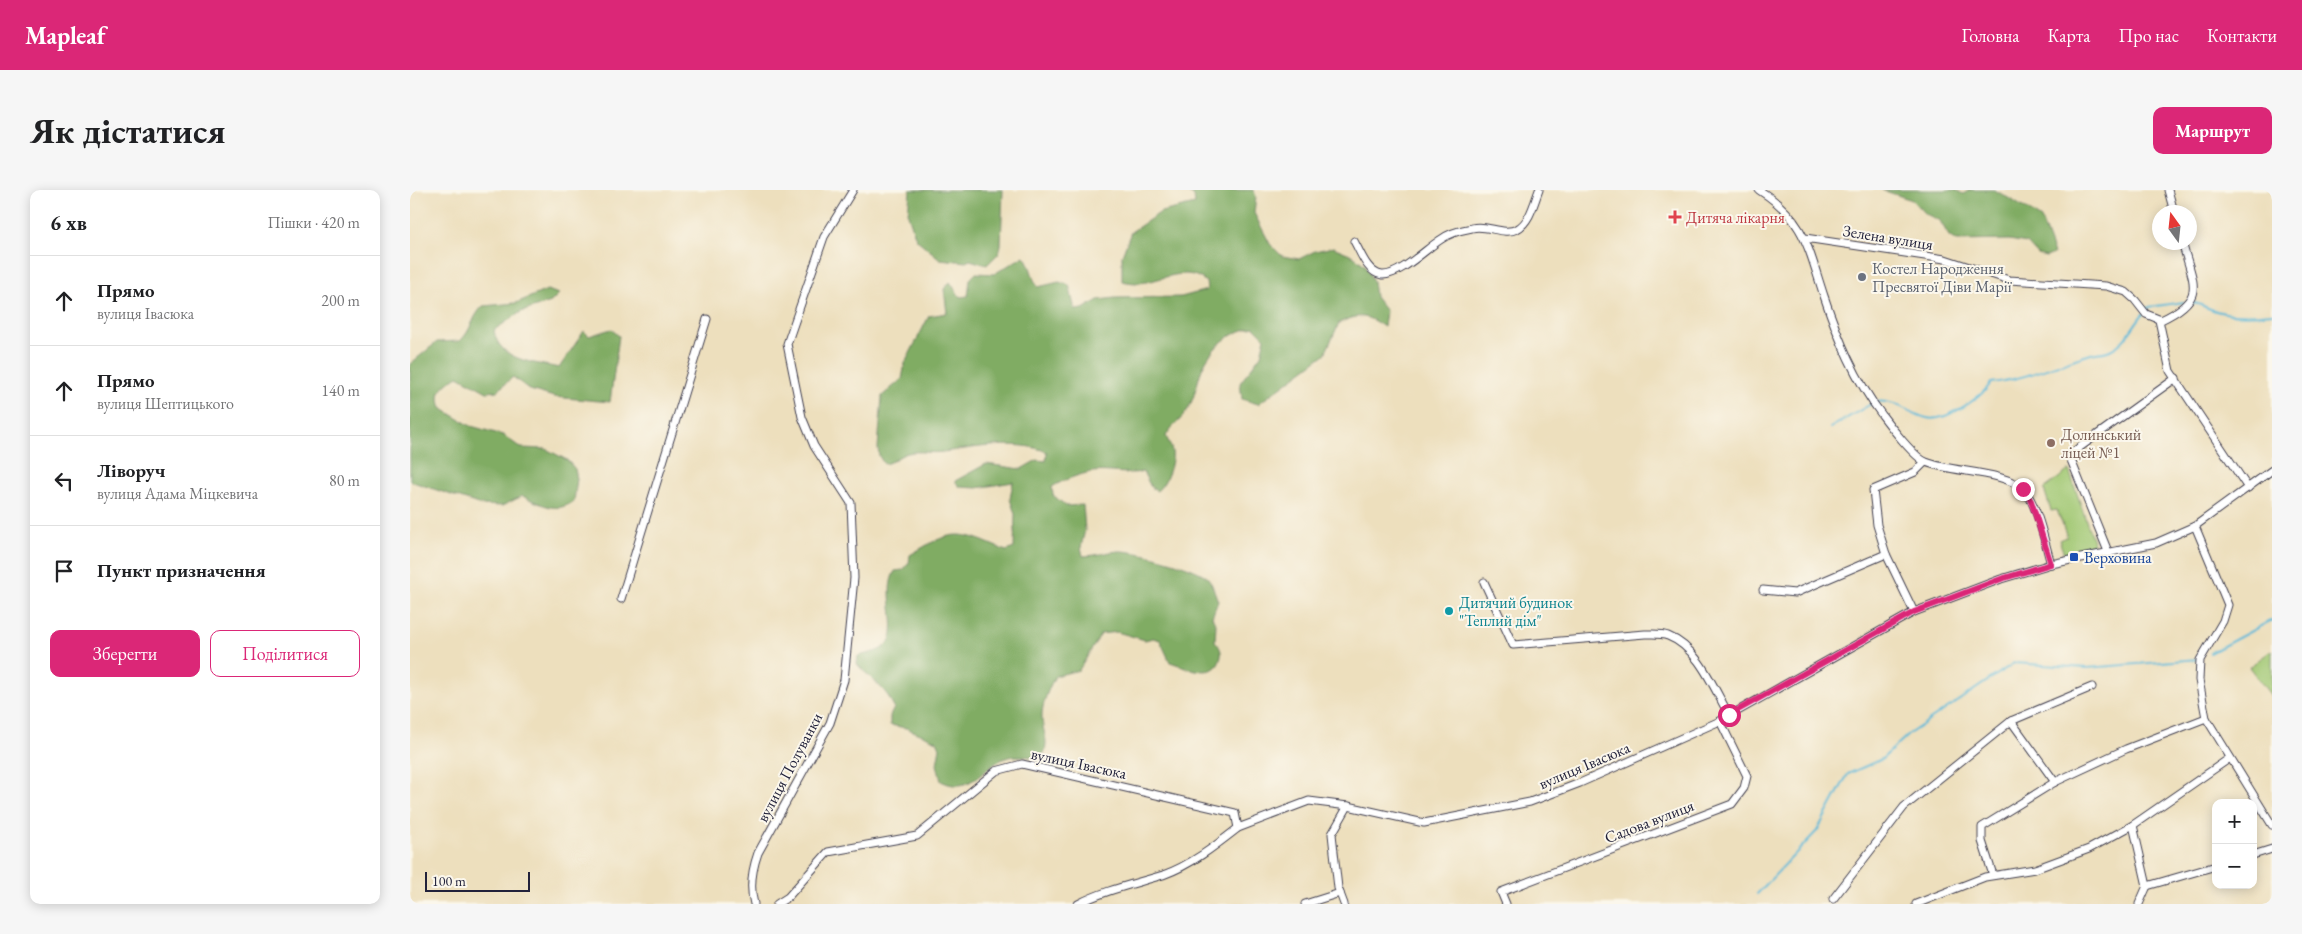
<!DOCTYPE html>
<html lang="uk">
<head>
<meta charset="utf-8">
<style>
	body { margin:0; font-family:"EB Garamond",serif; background:#f6f6f6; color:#202124 }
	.controls { position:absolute; right:15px; bottom:15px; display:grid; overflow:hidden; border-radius:10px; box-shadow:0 2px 12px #0003 }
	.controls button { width:45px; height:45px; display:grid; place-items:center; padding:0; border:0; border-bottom:1px solid #e0e0e0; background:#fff; color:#202124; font:25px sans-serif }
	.compass { position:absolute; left:1742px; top:15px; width:45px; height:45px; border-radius:50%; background:#fff; box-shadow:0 2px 12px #0003; rotate:345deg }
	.scale { position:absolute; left:15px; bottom:12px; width:105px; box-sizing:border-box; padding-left:5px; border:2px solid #22223b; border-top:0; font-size:14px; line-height:18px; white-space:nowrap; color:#22223b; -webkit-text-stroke:4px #fbf7ec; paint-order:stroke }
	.stop { position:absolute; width:15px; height:15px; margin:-11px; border:4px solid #db2777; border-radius:50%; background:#fff }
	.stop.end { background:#db2777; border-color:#fff; box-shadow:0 1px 5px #0008 }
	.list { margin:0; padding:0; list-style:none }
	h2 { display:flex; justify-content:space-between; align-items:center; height:65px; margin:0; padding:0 20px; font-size:21px }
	h2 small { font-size:16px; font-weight:400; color:#757577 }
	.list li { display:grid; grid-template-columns:32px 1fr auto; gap:15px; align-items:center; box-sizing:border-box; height:90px; padding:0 20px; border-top:1px solid #e0e0e0 }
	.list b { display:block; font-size:19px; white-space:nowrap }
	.list p { margin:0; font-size:16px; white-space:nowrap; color:#757577 }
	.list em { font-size:16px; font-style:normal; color:#757577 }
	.actions { display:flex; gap:10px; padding:15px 20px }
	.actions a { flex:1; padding:11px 0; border:1px solid #db2777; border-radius:10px; text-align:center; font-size:18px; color:#db2777 }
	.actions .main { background:#db2777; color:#fff }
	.icon { flex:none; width:28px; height:28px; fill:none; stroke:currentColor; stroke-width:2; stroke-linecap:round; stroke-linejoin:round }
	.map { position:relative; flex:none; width:1862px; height:714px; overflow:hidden; border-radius:10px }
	header { display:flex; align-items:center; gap:30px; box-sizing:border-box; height:70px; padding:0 25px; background:#db2777; color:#fff }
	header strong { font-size:24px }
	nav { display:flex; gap:28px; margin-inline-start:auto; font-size:18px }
	.intro { display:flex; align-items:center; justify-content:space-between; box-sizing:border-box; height:120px; padding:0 30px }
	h1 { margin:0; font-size:35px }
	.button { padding:12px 22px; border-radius:10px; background:#db2777; color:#fff; font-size:18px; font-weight:700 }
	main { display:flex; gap:30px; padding:0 30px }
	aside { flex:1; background:#fff; border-radius:10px; box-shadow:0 2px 12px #0003 }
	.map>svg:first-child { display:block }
</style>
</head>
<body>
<header>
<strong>Mapleaf</strong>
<nav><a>Головна</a><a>Карта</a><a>Про нас</a><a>Контакти</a></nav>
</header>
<div class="intro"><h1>Як дістатися</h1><a class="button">Маршрут</a></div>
<main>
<aside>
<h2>6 хв<small>Пішки · 420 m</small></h2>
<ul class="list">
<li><svg class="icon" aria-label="ahead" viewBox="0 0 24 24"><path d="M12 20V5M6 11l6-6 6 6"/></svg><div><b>Прямо</b><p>вулиця Івасюка</p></div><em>200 m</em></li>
<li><svg class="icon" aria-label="ahead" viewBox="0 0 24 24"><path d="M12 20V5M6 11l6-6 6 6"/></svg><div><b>Прямо</b><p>вулиця Шептицького</p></div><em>140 m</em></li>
<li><svg class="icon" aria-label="left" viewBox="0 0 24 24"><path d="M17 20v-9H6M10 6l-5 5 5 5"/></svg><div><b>Ліворуч</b><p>вулиця Адама Міцкевича</p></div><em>80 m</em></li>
<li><svg class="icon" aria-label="arrive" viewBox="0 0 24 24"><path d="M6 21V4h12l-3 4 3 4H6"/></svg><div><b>Пункт призначення</b></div></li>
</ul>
<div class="actions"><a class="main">Зберегти</a><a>Поділитися</a></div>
</aside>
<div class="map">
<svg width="1862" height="714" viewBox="0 0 1862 714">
	<rect width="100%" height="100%" fill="#fbf7ec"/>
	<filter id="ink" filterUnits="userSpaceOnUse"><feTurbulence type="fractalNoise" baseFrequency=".02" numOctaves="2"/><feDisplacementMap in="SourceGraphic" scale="10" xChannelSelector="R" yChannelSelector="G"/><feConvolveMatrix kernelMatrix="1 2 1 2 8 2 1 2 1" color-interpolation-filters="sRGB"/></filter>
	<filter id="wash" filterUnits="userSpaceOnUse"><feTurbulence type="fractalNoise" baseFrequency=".0096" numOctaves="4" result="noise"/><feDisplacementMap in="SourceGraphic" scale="20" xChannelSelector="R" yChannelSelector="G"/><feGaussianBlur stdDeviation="1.12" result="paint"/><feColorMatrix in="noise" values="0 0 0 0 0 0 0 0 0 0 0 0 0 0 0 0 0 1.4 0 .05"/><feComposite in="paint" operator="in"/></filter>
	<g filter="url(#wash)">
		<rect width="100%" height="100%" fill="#eddfbd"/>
		<g fill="#a0c772" stroke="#617456">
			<path d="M 1659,280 L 1684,354 L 1654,364 L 1649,350 L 1657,347 L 1647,320 L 1641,321 L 1634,299 Z"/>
			<path d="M 1862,460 L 1862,507 L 1839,477 Z"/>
		</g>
		<g fill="#80ac64" stroke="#516750">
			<path d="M 500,0 L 593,0 L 591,55 L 589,63 L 577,75 L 560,70 L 556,72 L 530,69 L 506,49 L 498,25 Z"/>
			<path d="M 773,0 L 843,0 L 846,6 L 844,23 L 860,54 L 872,66 L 889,69 L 905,61 L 923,57 L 940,64 L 955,75 L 963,91 L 965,107 L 976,121 L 974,137 C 955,124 949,124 929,133 L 915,164 L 848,214 L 832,209 L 830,193 L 851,165 L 855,148 L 844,137 C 820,142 802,156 792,179 C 787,192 785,207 778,219 C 773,229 762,235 756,246 C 758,251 761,256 762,261 C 764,273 756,294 747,301 L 741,297 L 733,282 C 714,285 699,280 682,282 C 670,284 653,290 642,297 L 643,305 L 656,316 L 673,315 L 675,340 L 671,357 L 673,366 C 685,366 696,362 708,361 C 725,360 784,376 797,387 C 802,392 805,404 808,411 L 802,427 L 806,434 L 805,451 C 810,457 813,462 810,470 C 804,491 774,476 760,472 L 750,450 L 743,448 L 735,450 L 707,442 L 691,444 L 669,480 L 645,486 C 639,498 631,515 632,529 C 633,544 641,554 631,568 C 621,567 608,565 599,567 C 576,572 562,607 531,591 L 527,574 L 530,558 L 527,551 L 496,538 L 480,535 L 480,526 L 484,518 C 478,499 460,489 447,474 L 448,466 C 455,464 464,463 471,459 C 496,446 470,405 485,381 L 493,380 L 499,373 L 500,365 C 544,338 549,340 596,361 L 604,358 L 605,324 L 600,309 L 603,292 L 567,298 L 550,297 L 545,291 L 576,274 L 611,279 L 627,270 L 636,271 L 637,262 C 608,249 564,258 533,262 C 521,264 511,260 498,263 C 489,265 484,272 474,274 L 469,266 L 468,258 L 472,206 L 492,189 L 495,173 L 519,126 L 537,123 L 534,99 L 540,92 L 550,107 L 558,106 L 560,89 L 566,83 L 584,84 L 614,66 C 622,76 621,87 628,97 L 649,92 L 659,95 L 665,120 L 673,119 L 688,110 L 705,108 L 771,107 L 797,100 L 796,92 C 776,74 750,92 728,93 C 722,93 717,92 712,91 L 712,65 L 721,42 L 751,22 L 785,14 L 784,6 Z"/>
			<path d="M 1472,0 L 1546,0 L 1553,4 L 1560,0 L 1585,0 L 1618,20 L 1631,29 L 1644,64 L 1636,67 L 1628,65 L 1617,53 L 1599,50 L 1546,51 L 1539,46 L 1530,31 L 1514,23 L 1502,10 Z"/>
			<path d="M 137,100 L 149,104 L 141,112 L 111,122 L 84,140 C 88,171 124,172 149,178 L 174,141 L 179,146 L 201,139 L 209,146 L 200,212 L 144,207 L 120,200 L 103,187 L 87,201 L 77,202 L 48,186 C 34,195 25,200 31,218 L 61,236 L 93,245 L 111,258 L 136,259 L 157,270 L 165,279 L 167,289 L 164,311 C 146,325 130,313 112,306 L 92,316 L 71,315 L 0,291 L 0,174 L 27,152 L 50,151 C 62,140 61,128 73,116 L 106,113 Z"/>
		</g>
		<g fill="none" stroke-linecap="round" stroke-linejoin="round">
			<g stroke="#5bb9d9" stroke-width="2">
				<path d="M 1779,112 C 1789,113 1796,118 1806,121 C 1823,126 1844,125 1862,123"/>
				<path d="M 1736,120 L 1739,117 L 1774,112"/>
				<path d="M 1465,212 C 1485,209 1500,224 1517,228 C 1534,233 1572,207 1581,193 C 1616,189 1647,174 1681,164 C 1687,162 1694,163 1700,160 C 1716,153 1722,137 1733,124"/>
				<path d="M 1420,238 L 1461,214"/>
				<path d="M 1800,463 L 1862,430"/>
				<path d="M 1347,704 L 1407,641 L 1438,584 L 1472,569 L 1499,544 L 1604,473 L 1677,478 L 1789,469"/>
			</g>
		</g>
	</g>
	<g filter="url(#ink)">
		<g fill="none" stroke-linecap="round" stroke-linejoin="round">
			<g stroke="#403e4e" stroke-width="9">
				<g id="minor">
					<path d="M 1349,0 C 1395,29 1398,58 1414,106 C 1428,148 1445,190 1472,225 C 1480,236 1505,268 1516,272 C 1542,283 1594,280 1614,300 C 1628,315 1635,354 1641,374"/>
					<path d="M 1758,0 L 1764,22"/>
					<path d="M 1395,48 L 1535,69 L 1599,90 L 1696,96 L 1716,102 L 1725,110 L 1736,124 L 1751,130 C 1798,108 1783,94 1772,52"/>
					<path d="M 944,51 C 950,61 957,83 972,85 C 989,86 1016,59 1030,50 C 1039,43 1051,40 1062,38 C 1077,34 1093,46 1107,39 C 1120,32 1124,13 1129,0"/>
					<path d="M 1749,130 L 1760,181 L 1838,298"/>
					<path d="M 1785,336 L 1818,415 L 1813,431 L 1790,470 L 1789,490 L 1796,528 L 1862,635"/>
					<path d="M 1699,364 L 1659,265 L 1766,188"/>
					<path d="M 1074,392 L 1103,455 L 1235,444 C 1242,444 1251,443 1258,446 C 1289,458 1304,499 1319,525"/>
					<path d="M 1353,400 L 1385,403 L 1476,364"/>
					<path d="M 211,409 L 297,129"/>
					<path d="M 1504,422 L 1476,364 L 1467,335 L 1463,300 L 1505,282 L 1515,272"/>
					<path d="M 1601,531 L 1645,592"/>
					<path d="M 1723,635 L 1737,696"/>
					<path d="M 1843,665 L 1862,659"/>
					<path d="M 1583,685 L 1572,651 L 1572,637 L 1645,592 L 1716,559 L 1796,528"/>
					<path d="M 1737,696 L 1806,676"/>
					<path d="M 1423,709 L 1494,617 L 1601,531 L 1682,497"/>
					<path d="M 344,714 C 339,696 342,680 348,663 L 420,533 L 434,490 L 444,388 L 441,313 L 404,256 L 392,227 L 377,154 L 414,47 L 443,0"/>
					<path d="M 367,714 L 378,707 L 418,662 L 507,646 L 586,581 L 612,574 L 825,623 L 828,638 L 899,611 L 938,616 L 1014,633 L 1120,612 L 1170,593 L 1310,531 L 1504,422 L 1591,389 L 1641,374 L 1746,353 L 1785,336 L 1862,280"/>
					<path d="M 668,714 C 695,700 724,694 753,685 C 781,675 805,656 828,638"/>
					<path d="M 895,714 L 930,703"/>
					<path d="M 934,714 L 928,698 L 922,644 L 938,616"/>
					<path d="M 1096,714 L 1091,702 L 1322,614 L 1334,598 L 1337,586 L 1310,531"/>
					<path d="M 1506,714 L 1575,687 L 1625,679 L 1679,659 L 1723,635 L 1820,568"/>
					<path d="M 1729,714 L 1737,696"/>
				</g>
			</g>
			<use href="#minor" stroke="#fff" stroke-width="7"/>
		</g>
	</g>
	<g fill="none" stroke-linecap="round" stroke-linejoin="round" filter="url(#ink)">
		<path stroke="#db2777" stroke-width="6" d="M 1319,525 L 1504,422 L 1591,389 L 1641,374 L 1621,311 L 1613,299"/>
	</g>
	<path fill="#e0444e" stroke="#fbf7ec" stroke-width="2" d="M1262.5 19.5h5v5h5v5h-5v5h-5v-5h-5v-5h5z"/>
	<circle fill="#6b7280" stroke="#fbf7ec" stroke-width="2" cx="1452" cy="87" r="5"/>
	<circle fill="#8d6e63" stroke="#fbf7ec" stroke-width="2" cx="1641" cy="253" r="5"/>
	<rect fill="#1a4fb4" stroke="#fbf7ec" stroke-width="2" x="1659" y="362" width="10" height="10" rx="2.5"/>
	<circle fill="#0f9aa8" stroke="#fbf7ec" stroke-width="2" cx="1039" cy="421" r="5"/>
	<g text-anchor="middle" stroke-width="4" stroke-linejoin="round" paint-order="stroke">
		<g font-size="16" fill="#be3a42" stroke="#fbf7ec" text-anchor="start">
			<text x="1276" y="33">Дитяча лікарня</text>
		</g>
		<g font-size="16" fill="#22223b" stroke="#fbf7ec">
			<text transform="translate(1478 47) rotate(9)" y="6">Зелена вулиця</text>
			<text transform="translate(669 573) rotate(12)" y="6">вулиця Івасюка</text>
			<text transform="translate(1174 575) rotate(-23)" y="6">вулиця Івасюка</text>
			<text transform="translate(379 577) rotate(-62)" y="6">вулиця Полуванки</text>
			<text transform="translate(1239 631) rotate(-21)" y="6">Садова вулиця</text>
		</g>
		<g font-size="16" fill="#5b616d" stroke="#fbf7ec" text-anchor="start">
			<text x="1462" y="84">Костел Народження<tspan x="1462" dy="18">Пресвятої Діви Марії</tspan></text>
		</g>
		<g font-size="16" fill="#785e54" stroke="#fbf7ec" text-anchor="start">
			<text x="1651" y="250">Долинський<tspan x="1651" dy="18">ліцей №1</tspan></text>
		</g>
		<g font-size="16" fill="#164399" stroke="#fbf7ec" text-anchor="start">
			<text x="1674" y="373">Верховина</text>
		</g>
		<g font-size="16" fill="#0d838f" stroke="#fbf7ec" text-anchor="start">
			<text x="1049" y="418">Дитячий будинок<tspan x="1049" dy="18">"Теплий дім"</tspan></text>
		</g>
	</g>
</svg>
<div class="controls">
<button>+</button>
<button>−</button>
</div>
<svg class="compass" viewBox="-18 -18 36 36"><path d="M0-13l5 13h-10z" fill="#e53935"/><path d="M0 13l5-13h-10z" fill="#757577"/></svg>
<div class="scale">100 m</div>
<div class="stop" style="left:1319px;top:525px"></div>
<div class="stop end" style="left:1613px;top:299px"></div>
</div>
</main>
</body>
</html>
